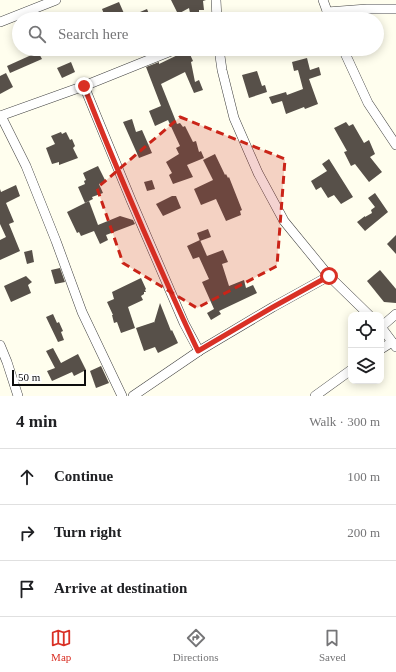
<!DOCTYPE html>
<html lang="en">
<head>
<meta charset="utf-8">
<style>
	body { margin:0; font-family:"Times New Roman",serif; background:#f2f2f2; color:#202124 }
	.controls { position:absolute; right:12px; bottom:12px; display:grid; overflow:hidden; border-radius:8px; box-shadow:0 2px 10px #0003 }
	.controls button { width:36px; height:36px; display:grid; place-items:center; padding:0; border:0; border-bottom:1px solid #e0e0e0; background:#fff; color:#202124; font:20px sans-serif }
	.scale { position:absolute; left:12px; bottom:10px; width:74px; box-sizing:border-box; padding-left:4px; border:2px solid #0d0d0d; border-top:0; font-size:11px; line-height:14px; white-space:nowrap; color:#0d0d0d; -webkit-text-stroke:3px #fff; paint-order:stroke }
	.stop { position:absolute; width:12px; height:12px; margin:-9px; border:3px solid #d93025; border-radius:50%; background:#fff }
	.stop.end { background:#d93025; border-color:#fff; box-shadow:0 1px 4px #0008 }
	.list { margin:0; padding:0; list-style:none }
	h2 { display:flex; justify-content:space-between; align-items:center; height:52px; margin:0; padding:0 16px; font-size:17px }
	h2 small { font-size:13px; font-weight:400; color:#757577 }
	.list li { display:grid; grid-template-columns:26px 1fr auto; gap:12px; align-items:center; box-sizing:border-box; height:56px; padding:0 16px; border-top:1px solid #e0e0e0 }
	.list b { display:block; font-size:15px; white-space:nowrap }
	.list em { font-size:13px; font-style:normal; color:#757577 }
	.icon { flex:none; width:22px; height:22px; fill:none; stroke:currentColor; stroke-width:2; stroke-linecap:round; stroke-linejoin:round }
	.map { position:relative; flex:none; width:396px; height:396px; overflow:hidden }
	.search { position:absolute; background:#fff; box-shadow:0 2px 10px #0003; left:12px; right:12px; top:12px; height:44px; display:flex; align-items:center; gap:10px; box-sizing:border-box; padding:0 14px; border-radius:22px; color:#757577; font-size:15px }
	.sheet { height:220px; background:#fff }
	nav { display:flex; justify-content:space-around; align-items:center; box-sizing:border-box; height:56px; border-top:1px solid #e0e0e0; background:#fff; font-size:11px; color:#757577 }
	nav a { display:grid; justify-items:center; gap:2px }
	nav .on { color:#d93025 }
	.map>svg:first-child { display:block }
</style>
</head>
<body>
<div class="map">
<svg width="396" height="396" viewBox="0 0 396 396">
	<rect width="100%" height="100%" fill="#fffeee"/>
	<g fill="#575049">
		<path d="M 171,0 L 206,0 L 203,1 L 204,10 L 199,10 L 199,12 L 190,13 L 189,8 L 178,14 Z"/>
		<path d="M 119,2 L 126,18 L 147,9 L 151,19 L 106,19 L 102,9 Z"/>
		<path d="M 188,50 L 193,61 L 191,62 L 195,82 L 199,80 L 203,90 L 194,93 L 185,72 L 161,84 L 177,124 L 180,123 L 183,127 L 185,126 L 193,142 L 196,141 L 199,152 L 201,151 L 204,158 L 187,165 L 193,177 L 173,184 L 169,175 L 172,173 L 166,162 L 179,154 L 176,148 L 180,146 L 168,120 L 155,126 L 149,111 L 161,106 L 146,67 L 159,62 L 159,64 Z"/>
		<path d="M 38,52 L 42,59 L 10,73 L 7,66 Z"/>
		<path d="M 307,58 L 310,70 L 319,67 L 321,75 L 309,79 L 318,104 L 305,109 L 304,107 L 286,114 L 282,101 L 272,104 L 269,97 L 286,92 L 287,95 L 303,89 L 298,70 L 294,71 L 292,62 Z"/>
		<path d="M 71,62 L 75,72 L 62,78 L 57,68 Z"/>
		<path d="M 257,71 L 262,86 L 265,85 L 267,92 L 249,98 L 242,75 Z"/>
		<path d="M 6,73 L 13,87 L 0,94 L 0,76 Z"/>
		<path d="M 132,119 L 136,132 L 142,130 L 152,153 L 139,158 L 123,122 Z"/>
		<path d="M 346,122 L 349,126 L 353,124 L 364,143 L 369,140 L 375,154 L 370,157 L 382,172 L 369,182 L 355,164 L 351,166 L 344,152 L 347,151 L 334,128 Z"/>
		<path d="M 61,132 L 62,134 L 66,132 L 70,140 L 72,139 L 75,146 L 73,148 L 78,158 L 59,165 L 59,162 L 52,164 L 46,148 L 55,144 L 51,136 Z"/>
		<path d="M 215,154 L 225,175 L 226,174 L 228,178 L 229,177 L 242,210 L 240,211 L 241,215 L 226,221 L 216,199 L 201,205 L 194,189 L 213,180 L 203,160 Z"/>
		<path d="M 329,159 L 353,197 L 341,204 L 334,195 L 328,198 L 321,187 L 316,190 L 311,181 L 327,171 L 322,164 Z"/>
		<path d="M 98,166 L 106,182 L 99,184 L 103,193 L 92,197 L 93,199 L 85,203 L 78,187 L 85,184 L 84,181 L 86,180 L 83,173 Z"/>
		<path d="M 152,180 L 155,189 L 147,191 L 144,182 Z"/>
		<path d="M 16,185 L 20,196 L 6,203 L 14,222 L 9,224 L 20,251 L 0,260 L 0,240 L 6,237 L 0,224 L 0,189 L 1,192 Z"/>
		<path d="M 375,193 L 388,212 L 365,231 L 357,222 L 365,216 L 365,217 L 372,213 L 371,210 L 375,207 L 368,198 Z"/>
		<path d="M 172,196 L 176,196 L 181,208 L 163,216 L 156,204 Z"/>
		<path d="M 89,201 L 98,225 L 120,216 L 133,220 L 135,224 L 106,235 L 108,240 L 100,244 L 94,231 L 81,236 L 79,232 L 77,233 L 67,212 Z"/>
		<path d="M 208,229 L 211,237 L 200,241 L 197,233 Z"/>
		<path d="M 396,235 L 396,254 L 387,244 Z"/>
		<path d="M 200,240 L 207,256 L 223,250 L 228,262 L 222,264 L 229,286 L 244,280 L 246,288 L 253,285 L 257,293 L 219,311 L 221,314 L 211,320 L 207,313 L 214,309 L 202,282 L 209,279 L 199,257 L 193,259 L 187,246 Z"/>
		<path d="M 32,250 L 34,262 L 27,264 L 24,252 Z"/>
		<path d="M 60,268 L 65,282 L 55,284 L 51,270 Z"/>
		<path d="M 380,270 L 396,289 L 396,303 L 384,302 L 367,281 Z"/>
		<path d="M 26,276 L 32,282 L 28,285 L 31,293 L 11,302 L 4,286 Z"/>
		<path d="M 141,278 L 146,289 L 145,290 L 146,292 L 144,292 L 144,294 L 141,296 L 143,300 L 128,307 L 135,328 L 121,333 L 117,322 L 114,323 L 112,315 L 113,315 L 107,302 L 114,299 L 112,292 Z"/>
		<path d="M 160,303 L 171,331 L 172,330 L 178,343 L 158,353 L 155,347 L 144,351 L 136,328 L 154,322 L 154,323 Z"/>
		<path d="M 53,314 L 57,323 L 59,322 L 63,331 L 61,332 L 64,340 L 58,342 L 46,317 Z"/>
		<path d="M 53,348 L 61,363 L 78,354 L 86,370 L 74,376 L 72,372 L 52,381 L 47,371 L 55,368 L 46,351 Z"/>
		<path d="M 101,366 L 109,383 L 96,388 L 90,371 Z"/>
	</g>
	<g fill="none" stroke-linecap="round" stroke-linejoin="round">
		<g stroke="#404040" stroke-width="10">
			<g id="street">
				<path d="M 216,0 L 217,19"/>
				<path d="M 323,0 L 330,19"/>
				<path d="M 327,12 L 367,9 L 396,9"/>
				<path d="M 0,22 L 56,0"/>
				<path d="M 219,49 L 222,70 L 234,118 L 258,173 L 284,221 L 329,276 L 369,315"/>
				<path d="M 343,49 L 368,103 L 396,145"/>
				<path d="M 84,86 L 131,200 L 184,323 L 199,351"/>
				<path d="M 0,116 L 84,86 L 176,49"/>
				<path d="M 1,116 L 26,166 L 56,241 L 82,312 L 122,396"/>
				<path d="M 396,314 L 381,327 L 396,347"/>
				<path d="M 0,345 L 7,362 L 18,396"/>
				<path d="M 381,349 L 392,342"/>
				<path d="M 133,396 L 199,351 L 273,307 L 329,276"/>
				<path d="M 315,396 L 351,370"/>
			</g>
		</g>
		<use href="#street" stroke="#fff" stroke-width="9"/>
	</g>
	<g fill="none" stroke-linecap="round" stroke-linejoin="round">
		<path stroke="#d93025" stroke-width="5" d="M 84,86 C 102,134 123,182 143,229 C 161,270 179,311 198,351 L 273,307 L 329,276"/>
	</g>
	<path fill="#ca2418" fill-opacity="0.2" stroke="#ca2418" stroke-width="3" stroke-dasharray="8 5" stroke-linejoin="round" d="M 180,117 L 285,159 L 277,266 L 197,308 L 123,263 L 97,188 Z"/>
</svg>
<div class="controls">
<button><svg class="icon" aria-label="locate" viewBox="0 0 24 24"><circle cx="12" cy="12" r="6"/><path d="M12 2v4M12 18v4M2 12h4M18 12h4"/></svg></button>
<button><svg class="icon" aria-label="layers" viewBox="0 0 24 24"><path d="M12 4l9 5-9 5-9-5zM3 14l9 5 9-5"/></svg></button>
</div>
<div class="scale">50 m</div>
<div class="stop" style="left:329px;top:276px"></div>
<div class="stop end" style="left:84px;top:86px"></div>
<div class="search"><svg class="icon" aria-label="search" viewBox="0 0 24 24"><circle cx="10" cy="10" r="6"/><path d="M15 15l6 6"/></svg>Search here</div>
</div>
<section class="sheet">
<h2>4 min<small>Walk · 300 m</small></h2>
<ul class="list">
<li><svg class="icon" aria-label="ahead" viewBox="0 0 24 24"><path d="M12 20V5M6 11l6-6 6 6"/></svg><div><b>Continue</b></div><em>100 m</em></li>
<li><svg class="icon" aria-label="right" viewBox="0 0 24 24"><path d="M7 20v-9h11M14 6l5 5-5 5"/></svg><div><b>Turn right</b></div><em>200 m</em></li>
<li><svg class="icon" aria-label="arrive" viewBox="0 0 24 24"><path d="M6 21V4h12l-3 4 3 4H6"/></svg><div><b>Arrive at destination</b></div></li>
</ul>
</section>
<nav>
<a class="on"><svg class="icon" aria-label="map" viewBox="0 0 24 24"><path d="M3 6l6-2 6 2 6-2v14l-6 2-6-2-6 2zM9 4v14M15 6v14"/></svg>Map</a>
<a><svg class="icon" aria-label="directions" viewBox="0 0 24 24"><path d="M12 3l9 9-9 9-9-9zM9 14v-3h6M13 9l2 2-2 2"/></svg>Directions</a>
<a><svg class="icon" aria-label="saved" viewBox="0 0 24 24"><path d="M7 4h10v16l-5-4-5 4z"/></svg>Saved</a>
</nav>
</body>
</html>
